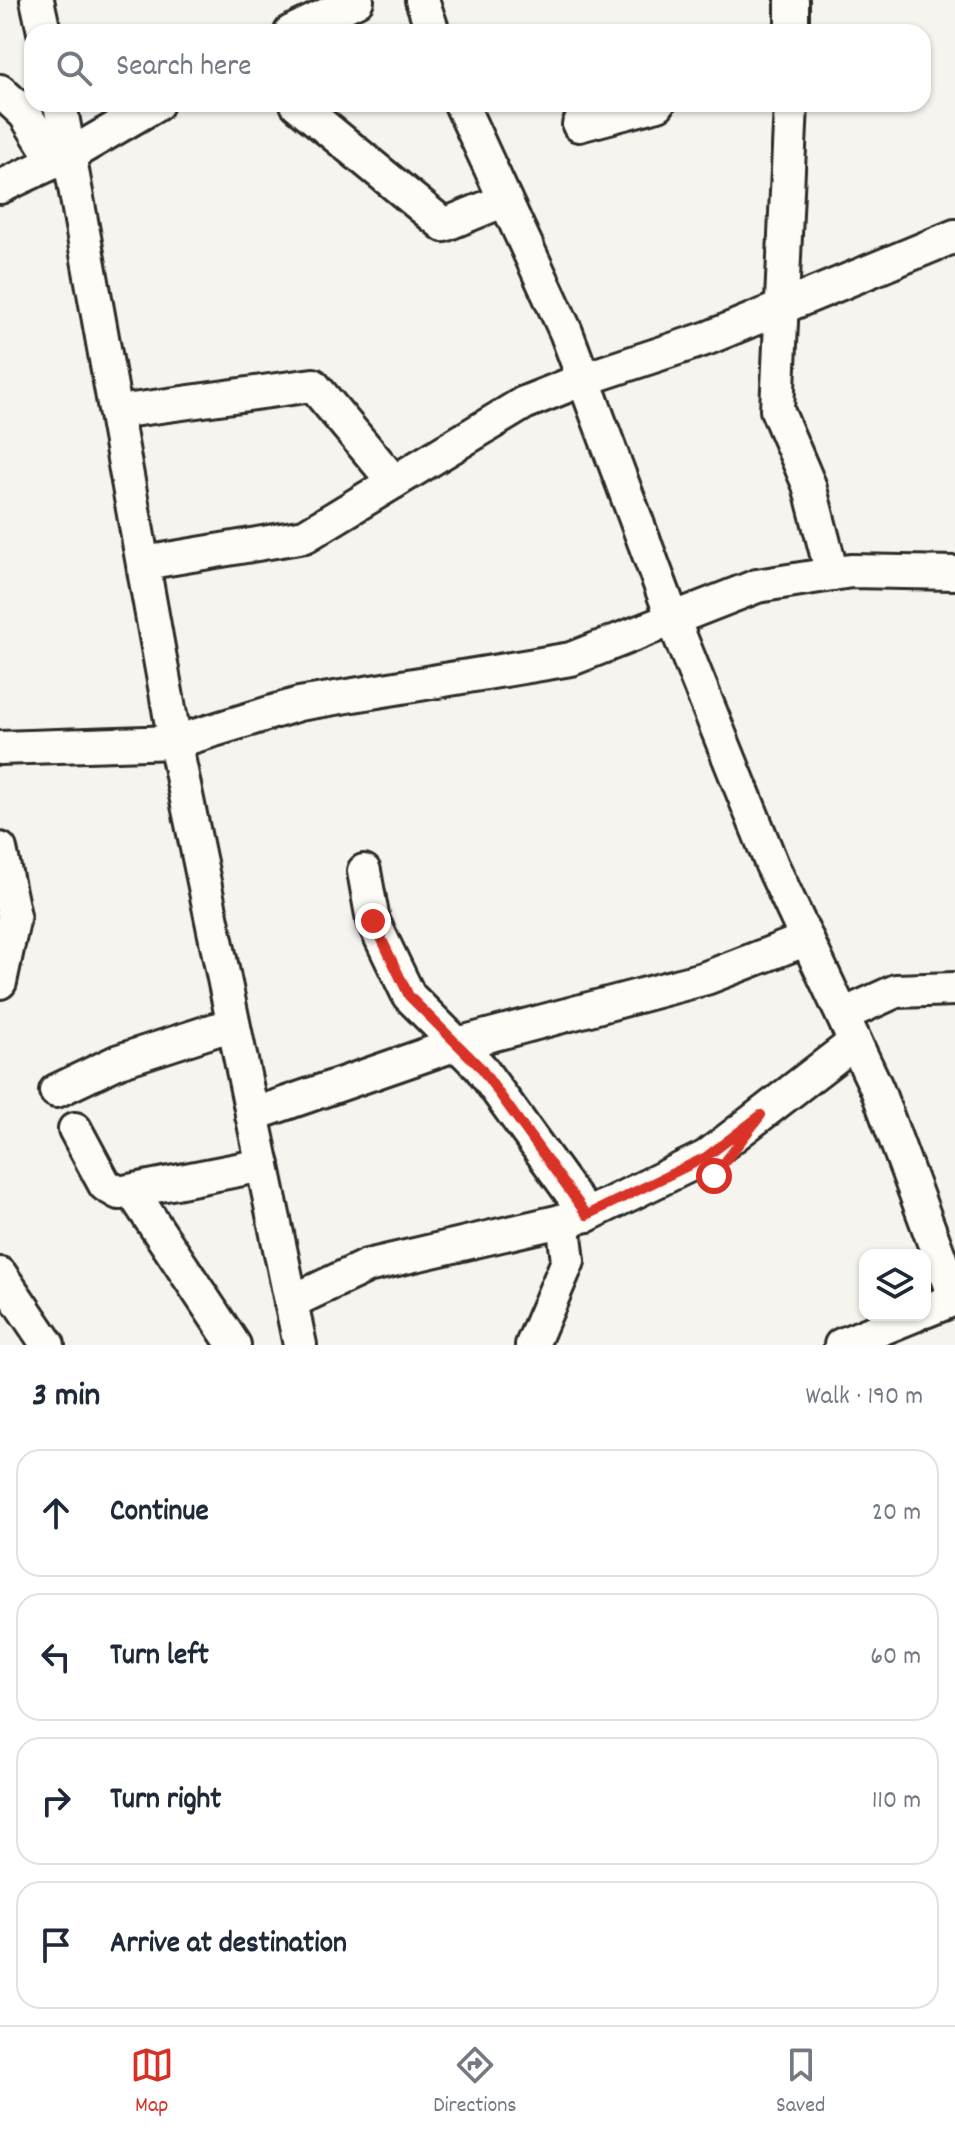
<!DOCTYPE html>
<html lang="en">
<head>
<meta charset="utf-8">
<style>
	body { margin:0; font-family:Dekko,sans-serif; background:#f6f6f7; color:#1f2937 }
	.controls { position:absolute; right:24px; bottom:24px; display:grid; overflow:hidden; border-radius:16px; box-shadow:0 2px 6px #0004 }
	.controls button { width:72px; height:72px; display:grid; place-items:center; padding:0; border:0; border-bottom:2px solid #e0e1e3; background:#fff; color:#1f2937; font:40px sans-serif }
	.stop { position:absolute; width:24px; height:24px; margin:-18px; border:6px solid #d93025; border-radius:50%; background:#fff }
	.stop.end { background:#d93025; border-color:#fff; box-shadow:0 2px 8px #0008 }
	.list { margin:0; padding:0; list-style:none }
	h2 { display:flex; justify-content:space-between; align-items:center; height:104px; margin:0; padding:0 32px; font-size:34px }
	h2 small { font-size:26px; font-weight:400; color:#747a83 }
	.list li { display:grid; grid-template-columns:52px 1fr auto; gap:24px; align-items:center; box-sizing:border-box; height:128px; margin:0 16px 16px; padding:0 16px; border:2px solid #e0e1e3; border-radius:24px }
	.list b { display:block; font-size:30px; white-space:nowrap }
	.list em { font-size:26px; font-style:normal; color:#747a83 }
	.icon { flex:none; width:44px; height:44px; fill:none; stroke:currentColor; stroke-width:2; stroke-linecap:round; stroke-linejoin:round }
	.map { position:relative; flex:none; width:955px; height:1345px; overflow:hidden }
	.search { position:absolute; background:#fff; box-shadow:0 2px 6px #0004; left:24px; right:24px; top:24px; height:88px; display:flex; align-items:center; gap:20px; box-sizing:border-box; padding:0 28px; border-radius:24px; color:#747a83; font-size:30px }
	.sheet { height:680px; background:#fff }
	nav { display:flex; justify-content:space-around; align-items:center; box-sizing:border-box; height:112px; border-top:2px solid #e0e1e3; background:#fff; font-size:22px; color:#747a83 }
	nav a { display:grid; justify-items:center; gap:4px }
	nav .on { color:#d93025 }
	.map>svg:first-child { display:block }
</style>
</head>
<body>
<div class="map">
<svg width="955" height="1345" viewBox="0 0 955 1345">
	<rect width="100%" height="100%" fill="#f5f4ef"/>
	<filter id="ink" filterUnits="userSpaceOnUse"><feTurbulence type="fractalNoise" baseFrequency=".0125" numOctaves="2"/><feDisplacementMap in="SourceGraphic" scale="16" xChannelSelector="R" yChannelSelector="G"/><feConvolveMatrix kernelMatrix="1 2 1 2 8 2 1 2 1" color-interpolation-filters="sRGB"/></filter>
	<g filter="url(#ink)">
		<g fill="none" stroke-linecap="round" stroke-linejoin="round">
			<g stroke="#2b2b2b" stroke-width="38">
				<g id="minor">
					<path d="M 37,0 L 44,32"/>
					<path d="M 422,0 L 433,32"/>
					<path d="M 291,32 L 357,0"/>
					<path d="M 792,32 L 792,0"/>
					<path d="M 0,91 L 25,114 L 55,162"/>
					<path d="M 60,104 L 175,742 L 300,1345"/>
					<path d="M 297,104 L 444,225 L 505,200"/>
					<path d="M 461,104 L 566,332 L 673,619 L 772,865 L 877,1089 L 955,1299 L 925,1311"/>
					<path d="M 791,104 L 777,410 L 809,485 L 832,574"/>
					<path d="M 579,125 L 658,104"/>
					<path d="M 0,187 L 71,154 L 157,104"/>
					<path d="M 117,412 L 313,385 L 394,482"/>
					<path d="M 144,563 L 305,536 L 524,403 L 584,379 L 708,338 L 955,236"/>
					<path d="M 0,748 L 175,742 L 299,704 L 571,659 L 757,586 L 851,571 L 955,573"/>
					<path d="M 0,849 L 14,916 L 0,982"/>
					<path d="M 364,871 L 373,921 L 409,996 L 480,1067 L 587,1215"/>
					<path d="M 843,1015 L 896,991 L 955,989"/>
					<path d="M 56,1091 L 119,1061 L 233,1024"/>
					<path d="M 252,1115 L 457,1044 L 706,978 L 807,939"/>
					<path d="M 75,1129 L 105,1185 L 119,1193 L 263,1165"/>
					<path d="M 132,1191 L 234,1345"/>
					<path d="M 0,1274 L 48,1345"/>
					<path d="M 291,1302 L 367,1266 L 587,1215 L 706,1157 L 855,1042"/>
					<path d="M 532,1345 L 568,1261 L 563,1220"/>
					<path d="M 841,1345 L 915,1315"/>
				</g>
			</g>
			<use href="#minor" stroke="#fdfcf7" stroke-width="32"/>
		</g>
	</g>
	<g fill="none" stroke-linecap="round" stroke-linejoin="round" filter="url(#ink)">
		<path stroke="#d93025" stroke-width="10" d="M 373,921 L 409,996 L 480,1067 L 587,1215 L 706,1157 L 761,1115 L 714,1176"/>
	</g>
</svg>
<div class="controls">
<button><svg class="icon" aria-label="layers" viewBox="0 0 24 24"><path d="M12 4l9 5-9 5-9-5zM3 14l9 5 9-5"/></svg></button>
</div>
<div class="stop" style="left:714px;top:1176px"></div>
<div class="stop end" style="left:373px;top:921px"></div>
<div class="search"><svg class="icon" aria-label="search" viewBox="0 0 24 24"><circle cx="10" cy="10" r="6"/><path d="M15 15l6 6"/></svg>Search here</div>
</div>
<section class="sheet">
<h2>3 min<small>Walk · 190 m</small></h2>
<ul class="list">
<li><svg class="icon" aria-label="ahead" viewBox="0 0 24 24"><path d="M12 20V5M6 11l6-6 6 6"/></svg><div><b>Continue</b></div><em>20 m</em></li>
<li><svg class="icon" aria-label="left" viewBox="0 0 24 24"><path d="M17 20v-9H6M10 6l-5 5 5 5"/></svg><div><b>Turn left</b></div><em>60 m</em></li>
<li><svg class="icon" aria-label="right" viewBox="0 0 24 24"><path d="M7 20v-9h11M14 6l5 5-5 5"/></svg><div><b>Turn right</b></div><em>110 m</em></li>
<li><svg class="icon" aria-label="arrive" viewBox="0 0 24 24"><path d="M6 21V4h12l-3 4 3 4H6"/></svg><div><b>Arrive at destination</b></div></li>
</ul>
</section>
<nav>
<a class="on"><svg class="icon" aria-label="map" viewBox="0 0 24 24"><path d="M3 6l6-2 6 2 6-2v14l-6 2-6-2-6 2zM9 4v14M15 6v14"/></svg>Map</a>
<a><svg class="icon" aria-label="directions" viewBox="0 0 24 24"><path d="M12 3l9 9-9 9-9-9zM9 14v-3h6M13 9l2 2-2 2"/></svg>Directions</a>
<a><svg class="icon" aria-label="saved" viewBox="0 0 24 24"><path d="M7 4h10v16l-5-4-5 4z"/></svg>Saved</a>
</nav>
</body>
</html>
